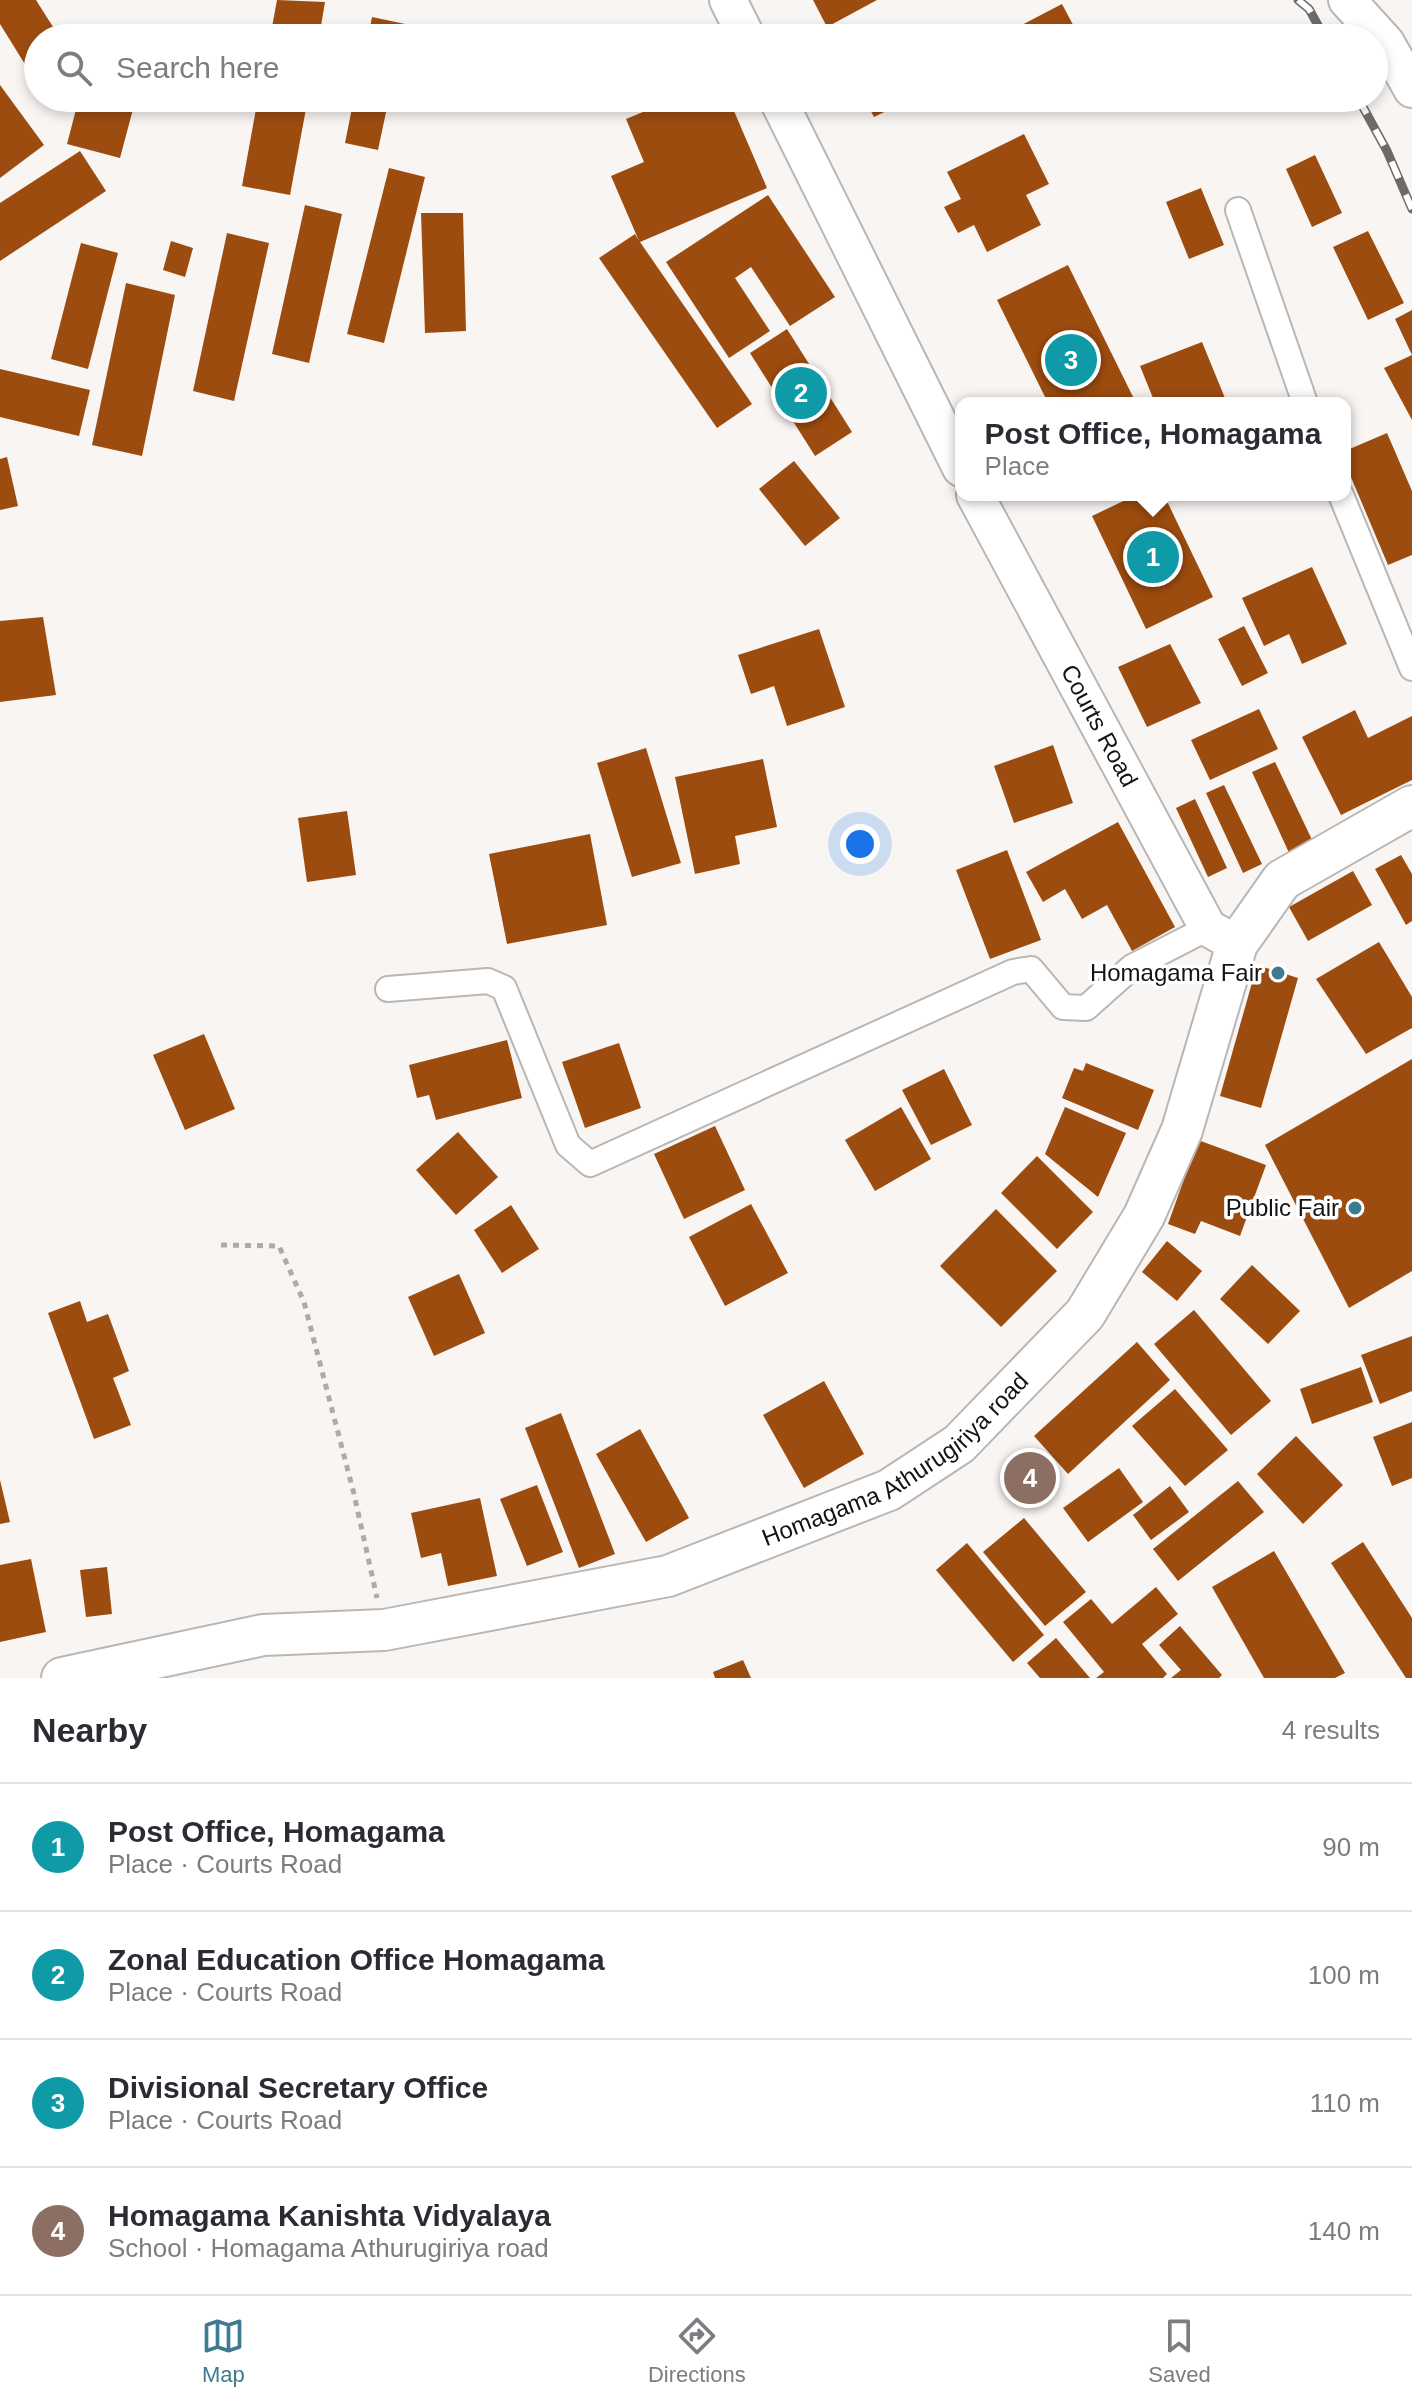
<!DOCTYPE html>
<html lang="en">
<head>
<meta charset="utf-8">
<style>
	body { margin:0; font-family:Helvetica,sans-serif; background:#f2f2f3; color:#2b2b33 }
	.you { position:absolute; left:860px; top:844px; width:28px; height:28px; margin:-20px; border:6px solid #fff; border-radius:50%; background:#1a73e8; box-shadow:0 0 0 12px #1a73e833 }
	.badge { display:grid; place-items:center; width:52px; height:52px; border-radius:50%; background:#3e7a91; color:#fff; font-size:26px; font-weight:700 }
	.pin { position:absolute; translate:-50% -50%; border:4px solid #fff; box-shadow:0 2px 8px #0006 }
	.popup { position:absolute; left:955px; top:397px; width:396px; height:104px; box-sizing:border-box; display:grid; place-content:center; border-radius:16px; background:#fff; filter:drop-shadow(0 2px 6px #0005); font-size:26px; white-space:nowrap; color:#7c7c81 }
	.popup b { font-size:30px; color:#2b2b33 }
	.popup::after { content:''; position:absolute; left:50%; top:100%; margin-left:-16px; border:16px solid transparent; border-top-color:#fff }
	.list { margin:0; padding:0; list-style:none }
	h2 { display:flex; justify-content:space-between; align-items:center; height:104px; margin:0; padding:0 32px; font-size:34px }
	h2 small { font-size:26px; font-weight:400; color:#7c7c81 }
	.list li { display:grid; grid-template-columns:52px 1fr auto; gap:24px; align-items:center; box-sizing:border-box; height:128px; padding:0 32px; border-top:2px solid #e1e1e2 }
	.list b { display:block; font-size:30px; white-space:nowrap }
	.list p { margin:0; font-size:26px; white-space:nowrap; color:#7c7c81 }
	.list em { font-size:26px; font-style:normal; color:#7c7c81 }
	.icon { flex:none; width:44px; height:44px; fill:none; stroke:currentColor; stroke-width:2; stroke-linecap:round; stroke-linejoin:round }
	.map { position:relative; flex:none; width:1412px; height:1678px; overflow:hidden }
	.search { position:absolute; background:#fff; box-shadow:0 4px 12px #0003; left:24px; right:24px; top:24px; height:88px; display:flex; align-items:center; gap:20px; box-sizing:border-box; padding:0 28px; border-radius:44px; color:#7c7c81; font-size:30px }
	.sheet { height:616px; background:#fff }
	nav { display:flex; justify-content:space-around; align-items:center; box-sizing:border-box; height:112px; border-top:2px solid #e1e1e2; background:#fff; font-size:22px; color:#7c7c81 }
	nav a { display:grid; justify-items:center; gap:4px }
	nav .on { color:#3e7a91 }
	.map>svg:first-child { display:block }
</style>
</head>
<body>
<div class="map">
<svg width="1412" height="1678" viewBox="0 0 1412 1678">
	<rect width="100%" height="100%" fill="#f8f5f3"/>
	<g fill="#9d4c0f">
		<path d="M 0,0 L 36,0 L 60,38 L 38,38 L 38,70 L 31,74 L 0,24 Z"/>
		<path d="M 277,0 L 325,2 L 319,38 L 270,38 Z"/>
		<path d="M 813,0 L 877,0 L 827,27 Z"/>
		<path d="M 1062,4 L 1080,38 L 1013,38 L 1010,31 Z"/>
		<path d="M 372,17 L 405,24 L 402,38 L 368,38 Z"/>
		<path d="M 884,28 L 889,38 L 864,38 Z"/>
		<path d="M 0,85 L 44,145 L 0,178 Z"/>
		<path d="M 79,98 L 136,98 L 120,158 L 67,144 Z"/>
		<path d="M 258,98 L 308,98 L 290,195 L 242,186 Z"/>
		<path d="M 354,98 L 389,98 L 378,150 L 345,143 Z"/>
		<path d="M 677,98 L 706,98 L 712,112 L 731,104 L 767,188 L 640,242 L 752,404 L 717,428 L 599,258 L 635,234 L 639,241 L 611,176 L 644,162 L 626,119 Z"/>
		<path d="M 864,98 L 913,98 L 874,117 Z"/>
		<path d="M 1024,134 L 1049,184 L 1026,195 L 1041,225 L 987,252 L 974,225 L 958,233 L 944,207 L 961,199 L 947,172 Z"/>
		<path d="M 80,151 L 106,191 L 0,261 L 0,203 Z"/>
		<path d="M 1315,155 L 1342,213 L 1312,227 L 1286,169 Z"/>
		<path d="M 389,168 L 425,177 L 384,343 L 347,334 Z"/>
		<path d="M 1201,188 L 1224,245 L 1189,259 L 1166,202 Z"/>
		<path d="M 768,195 L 835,297 L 790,326 L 751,267 L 735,278 L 770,331 L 729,358 L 666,262 Z"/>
		<path d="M 305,205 L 342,214 L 309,363 L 272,354 Z"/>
		<path d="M 421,213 L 463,213 L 466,331 L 425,333 Z"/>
		<path d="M 1368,231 L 1404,303 L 1368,320 L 1333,247 Z"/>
		<path d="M 227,233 L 269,243 L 234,401 L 193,391 Z"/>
		<path d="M 171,241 L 193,248 L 185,277 L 163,270 Z"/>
		<path d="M 81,243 L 118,253 L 88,369 L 51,359 Z"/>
		<path d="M 1068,265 L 1136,403 L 1048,403 L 997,300 Z"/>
		<path d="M 126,283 L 175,295 L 142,456 L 92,445 Z"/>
		<path d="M 1412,310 L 1412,355 L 1395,319 Z"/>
		<path d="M 787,329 L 852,432 L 815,456 L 750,353 Z"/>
		<path d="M 1202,342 L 1227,403 L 1155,403 L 1140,366 Z"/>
		<path d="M 1412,355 L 1412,420 L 1384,368 Z"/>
		<path d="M 0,369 L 90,390 L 79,436 L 0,417 Z"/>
		<path d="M 1387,433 L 1412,491 L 1412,555 L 1388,565 L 1345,463 L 1345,451 Z"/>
		<path d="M 7,457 L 18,506 L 0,510 L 0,459 Z"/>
		<path d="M 794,461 L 840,518 L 805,546 L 759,489 Z"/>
		<path d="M 1136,495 L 1164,495 L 1213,597 L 1146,629 L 1092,516 Z"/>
		<path d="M 1312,567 L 1347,644 L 1302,664 L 1289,634 L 1264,646 L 1242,598 Z"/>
		<path d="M 43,617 L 56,695 L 0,702 L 0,621 Z"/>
		<path d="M 1244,626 L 1268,673 L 1242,686 L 1218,639 Z"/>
		<path d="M 819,629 L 845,707 L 787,726 L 774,686 L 751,694 L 738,655 Z"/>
		<path d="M 1170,644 L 1201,703 L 1147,727 L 1118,667 Z"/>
		<path d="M 1259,709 L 1278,749 L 1210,780 L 1191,740 Z"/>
		<path d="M 1355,710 L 1368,738 L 1412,716 L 1412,780 L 1341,815 L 1302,737 Z"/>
		<path d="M 1053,745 L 1073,803 L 1014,823 L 994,766 Z"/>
		<path d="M 646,748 L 681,863 L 632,877 L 597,763 Z"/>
		<path d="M 763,759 L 777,827 L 735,836 L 740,864 L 695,874 L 675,777 Z"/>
		<path d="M 1275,762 L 1314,844 L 1290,855 L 1252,772 Z"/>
		<path d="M 1224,785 L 1262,864 L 1243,873 L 1206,793 Z"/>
		<path d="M 1195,799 L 1227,868 L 1208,877 L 1176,808 Z"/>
		<path d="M 347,811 L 356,875 L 307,882 L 298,818 Z"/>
		<path d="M 1118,822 L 1175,927 L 1132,951 L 1107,905 L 1082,919 L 1065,889 L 1043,902 L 1026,872 Z"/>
		<path d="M 590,834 L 607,925 L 507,944 L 489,854 Z"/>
		<path d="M 1007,850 L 1041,940 L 990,959 L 956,870 Z"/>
		<path d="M 1401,855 L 1412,874 L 1412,921 L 1406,925 L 1375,869 Z"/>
		<path d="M 1353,871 L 1372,905 L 1308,941 L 1289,907 Z"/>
		<path d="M 1379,942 L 1412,997 L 1412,1028 L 1366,1054 L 1316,979 Z"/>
		<path d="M 1257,965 L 1298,978 L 1261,1108 L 1220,1096 Z"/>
		<path d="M 204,1034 L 235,1109 L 185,1130 L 153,1055 Z"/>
		<path d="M 507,1040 L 522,1098 L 436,1120 L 429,1095 L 417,1098 L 409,1065 Z"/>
		<path d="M 619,1043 L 641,1108 L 585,1128 L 562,1062 Z"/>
		<path d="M 1412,1059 L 1412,1271 L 1349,1308 L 1265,1145 Z"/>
		<path d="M 1086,1063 L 1154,1090 L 1138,1130 L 1062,1098 L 1074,1068 L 1083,1071 Z"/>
		<path d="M 944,1069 L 972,1125 L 931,1145 L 902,1090 Z"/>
		<path d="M 901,1107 L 931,1159 L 875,1191 L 845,1140 Z"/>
		<path d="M 1065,1107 L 1126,1133 L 1098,1197 L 1045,1154 Z"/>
		<path d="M 715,1126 L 745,1190 L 684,1219 L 654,1154 Z"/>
		<path d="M 458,1132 L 498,1177 L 456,1215 L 416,1170 Z"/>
		<path d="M 1198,1140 L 1266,1165 L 1240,1236 L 1201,1221 L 1195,1234 L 1168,1224 Z"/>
		<path d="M 1037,1156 L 1093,1212 L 1057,1249 L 1001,1193 Z"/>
		<path d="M 751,1204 L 788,1273 L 725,1306 L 689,1237 Z"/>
		<path d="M 511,1205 L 539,1249 L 502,1273 L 474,1230 Z"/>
		<path d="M 996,1209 L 1057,1271 L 1001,1327 L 940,1266 Z"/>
		<path d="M 1167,1241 L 1202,1271 L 1177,1301 L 1142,1272 Z"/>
		<path d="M 1252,1265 L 1300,1311 L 1268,1344 L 1220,1299 Z"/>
		<path d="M 459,1274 L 485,1333 L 434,1356 L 408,1297 Z"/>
		<path d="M 80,1301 L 87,1322 L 108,1314 L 129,1371 L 113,1378 L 131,1425 L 94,1439 L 48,1313 Z"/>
		<path d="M 1194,1310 L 1271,1401 L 1231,1435 L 1154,1344 Z"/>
		<path d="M 1412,1336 L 1412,1391 L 1380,1404 L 1361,1355 Z"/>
		<path d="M 1137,1342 L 1170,1380 L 1068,1474 L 1034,1436 Z"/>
		<path d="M 1361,1367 L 1373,1402 L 1312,1424 L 1300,1389 Z"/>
		<path d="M 824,1381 L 864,1454 L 804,1488 L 763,1415 Z"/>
		<path d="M 1175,1389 L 1228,1450 L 1185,1486 L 1132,1426 Z"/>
		<path d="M 561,1413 L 615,1554 L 579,1568 L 525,1428 Z"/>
		<path d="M 1412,1422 L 1412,1478 L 1392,1486 L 1373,1437 Z"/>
		<path d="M 640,1429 L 689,1518 L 646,1542 L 596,1454 Z"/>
		<path d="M 1296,1436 L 1343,1485 L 1303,1524 L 1257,1474 Z"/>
		<path d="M 1119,1468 L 1143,1502 L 1088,1542 L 1063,1508 Z"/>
		<path d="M 0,1480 L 10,1522 L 0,1524 Z"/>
		<path d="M 1238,1481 L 1264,1512 L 1178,1581 L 1153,1549 Z"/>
		<path d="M 537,1485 L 563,1552 L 527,1566 L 500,1499 Z"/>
		<path d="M 1170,1486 L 1189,1512 L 1151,1540 L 1133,1515 Z"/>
		<path d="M 480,1498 L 497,1576 L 448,1586 L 441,1553 L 421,1558 L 411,1513 Z"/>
		<path d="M 1024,1518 L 1086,1592 L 1045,1626 L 983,1552 Z"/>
		<path d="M 1363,1542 L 1412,1618 L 1412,1678 L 1406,1678 L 1331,1563 Z"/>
		<path d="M 967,1543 L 1044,1635 L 1013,1662 L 936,1570 Z"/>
		<path d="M 1274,1551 L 1345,1673 L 1335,1678 L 1264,1678 L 1212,1587 Z"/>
		<path d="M 31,1559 L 46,1632 L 0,1642 L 0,1565 Z"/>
		<path d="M 107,1567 L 112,1614 L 86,1617 L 80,1570 Z"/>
		<path d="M 1156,1587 L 1178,1614 L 1142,1644 L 1167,1674 L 1163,1678 L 1096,1678 L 1104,1672 L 1063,1622 L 1091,1599 L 1112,1624 Z"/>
		<path d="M 1180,1626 L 1222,1675 L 1219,1678 L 1171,1678 L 1181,1670 L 1159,1645 Z"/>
		<path d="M 1056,1638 L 1090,1678 L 1040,1678 L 1027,1663 Z"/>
		<path d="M 743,1660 L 751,1678 L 715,1678 L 713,1672 Z"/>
	</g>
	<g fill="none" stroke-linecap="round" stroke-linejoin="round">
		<g stroke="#b9b7b5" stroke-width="28">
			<g id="street">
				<path d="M 1238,210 L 1305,403"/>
				<path d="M 1341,495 L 1412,668"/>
				<path d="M 388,989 L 488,981 L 504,988 L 568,1145 L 590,1164 L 1013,972 L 1031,969 L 1063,1007 L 1086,1008 L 1132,967 L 1208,928"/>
			</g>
		</g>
		<g stroke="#b9b7b5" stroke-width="40">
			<g id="secondary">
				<path d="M 728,0 L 747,38"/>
				<path d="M 1347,0 L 1386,43 L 1412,89"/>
				<path d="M 777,98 L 961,468"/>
				<path id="s1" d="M 975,495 L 1208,928 L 1237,944"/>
			</g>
		</g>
		<g stroke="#b9b7b5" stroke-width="44">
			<g id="primary">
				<path id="s2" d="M 62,1678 L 263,1635 L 384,1630 L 668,1576 L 889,1490 L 959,1444 L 1085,1314 L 1144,1216 L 1182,1130 L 1237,944 L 1282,880 L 1412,806"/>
			</g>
		</g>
		<path stroke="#adaba9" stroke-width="5" stroke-dasharray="6 6" stroke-linecap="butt" d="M 221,1245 L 279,1246 L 304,1302 L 354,1494 L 377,1598"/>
		<use href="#street" stroke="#fff" stroke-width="24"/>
		<use href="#secondary" stroke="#fff" stroke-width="36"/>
		<use href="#primary" stroke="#fff" stroke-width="40"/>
		<g stroke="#6d6b6a" stroke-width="9">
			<g id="rail">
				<path d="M 1298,0 L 1309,9 L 1325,38"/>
				<path d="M 1358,98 L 1387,151 L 1412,209"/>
			</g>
		</g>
		<use href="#rail" stroke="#fff" stroke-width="6" stroke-dasharray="18" stroke-linecap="butt"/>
	</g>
	<g fill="#3e7a91" stroke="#fff" stroke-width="3">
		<circle cx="1278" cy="973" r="8"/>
		<circle cx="1355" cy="1208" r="8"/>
	</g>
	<g text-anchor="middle" stroke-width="7" stroke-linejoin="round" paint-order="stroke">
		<g font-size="24" fill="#141312" stroke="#fff">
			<text dy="8" stroke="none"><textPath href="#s1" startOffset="262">Courts Road</textPath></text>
			<text dy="8" stroke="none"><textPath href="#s2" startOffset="874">Homagama Athurugiriya road</textPath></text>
		</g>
		<g font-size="24" fill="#141312" stroke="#fff" text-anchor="end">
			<text x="1262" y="981">Homagama Fair</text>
			<text x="1339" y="1216">Public Fair</text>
		</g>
	</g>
</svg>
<div class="you"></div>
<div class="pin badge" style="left:1153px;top:557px;background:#0f9aa8">1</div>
<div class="popup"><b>Post Office, Homagama</b>Place</div>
<div class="pin badge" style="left:801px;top:393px;background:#0f9aa8">2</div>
<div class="pin badge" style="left:1071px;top:360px;background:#0f9aa8">3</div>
<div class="pin badge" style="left:1030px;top:1478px;background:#8d6e63">4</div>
<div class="search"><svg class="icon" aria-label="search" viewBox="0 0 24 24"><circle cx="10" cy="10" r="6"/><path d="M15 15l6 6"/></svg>Search here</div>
</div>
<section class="sheet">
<h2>Nearby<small>4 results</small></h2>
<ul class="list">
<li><span class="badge" style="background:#0f9aa8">1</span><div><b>Post Office, Homagama</b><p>Place · Courts Road</p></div><em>90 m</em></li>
<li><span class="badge" style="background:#0f9aa8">2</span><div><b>Zonal Education Office Homagama</b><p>Place · Courts Road</p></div><em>100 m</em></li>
<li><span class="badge" style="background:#0f9aa8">3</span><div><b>Divisional Secretary Office</b><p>Place · Courts Road</p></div><em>110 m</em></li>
<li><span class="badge" style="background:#8d6e63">4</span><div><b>Homagama Kanishta Vidyalaya</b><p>School · Homagama Athurugiriya road</p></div><em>140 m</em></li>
</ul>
</section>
<nav>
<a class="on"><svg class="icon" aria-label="map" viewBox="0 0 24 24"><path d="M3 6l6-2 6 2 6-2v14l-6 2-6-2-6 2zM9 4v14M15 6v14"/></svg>Map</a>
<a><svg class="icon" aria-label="directions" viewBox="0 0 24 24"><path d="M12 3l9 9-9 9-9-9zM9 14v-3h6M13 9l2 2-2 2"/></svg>Directions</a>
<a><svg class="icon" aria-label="saved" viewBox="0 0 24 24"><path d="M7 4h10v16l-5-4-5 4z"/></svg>Saved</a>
</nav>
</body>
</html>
